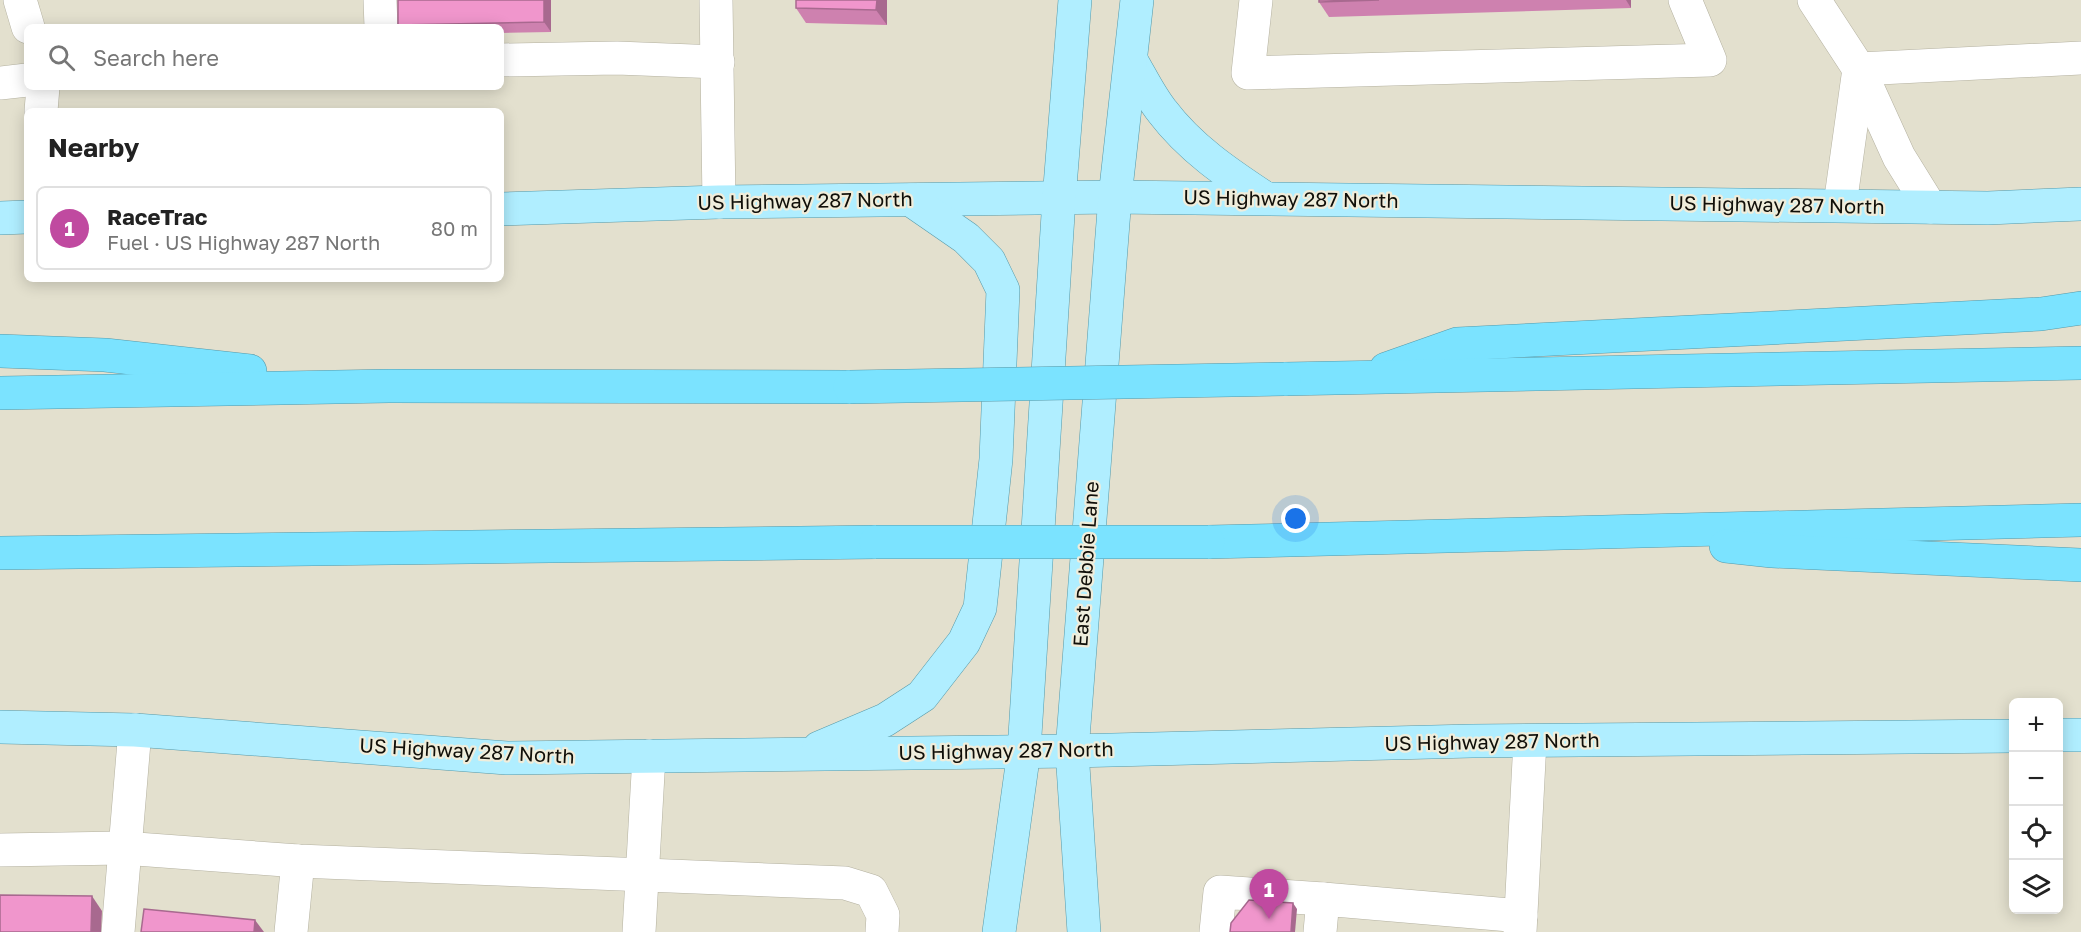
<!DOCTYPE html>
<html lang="en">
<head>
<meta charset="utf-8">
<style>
	body { margin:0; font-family:"Golos Text",sans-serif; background:#f6f6f6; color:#222 }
	.controls { position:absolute; right:18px; bottom:18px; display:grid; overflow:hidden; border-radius:9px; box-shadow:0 3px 15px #0003 }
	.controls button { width:54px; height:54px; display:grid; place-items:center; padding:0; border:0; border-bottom:2px solid #e0e0e0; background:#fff; color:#222; font:30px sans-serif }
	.you { position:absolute; left:1296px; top:519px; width:21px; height:21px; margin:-15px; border:4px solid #fff; border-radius:50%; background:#1a73e8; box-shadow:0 0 0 9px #1a73e833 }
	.badge { display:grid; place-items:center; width:39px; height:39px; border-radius:50%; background:#c04aa0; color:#fff; font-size:20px; font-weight:700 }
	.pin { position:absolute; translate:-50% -50px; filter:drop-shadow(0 2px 3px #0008) }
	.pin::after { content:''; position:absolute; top:32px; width:21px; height:18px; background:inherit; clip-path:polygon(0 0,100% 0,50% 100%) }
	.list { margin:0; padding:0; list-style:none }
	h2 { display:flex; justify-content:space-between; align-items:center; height:78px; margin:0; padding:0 24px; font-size:26px }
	h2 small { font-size:20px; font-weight:400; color:#767676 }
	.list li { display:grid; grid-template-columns:39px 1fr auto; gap:18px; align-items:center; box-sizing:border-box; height:84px; margin:0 12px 12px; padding:0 12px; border:2px solid #e0e0e0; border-radius:9px }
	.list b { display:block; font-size:22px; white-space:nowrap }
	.list p { margin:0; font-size:20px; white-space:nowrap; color:#767676 }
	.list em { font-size:20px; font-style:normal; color:#767676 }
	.icon { flex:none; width:33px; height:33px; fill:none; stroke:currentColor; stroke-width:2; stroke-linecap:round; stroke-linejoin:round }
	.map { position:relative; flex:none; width:2081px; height:932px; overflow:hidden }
	.search { position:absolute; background:#fff; box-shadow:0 3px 15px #0003; left:24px; top:24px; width:480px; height:66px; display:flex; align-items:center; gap:15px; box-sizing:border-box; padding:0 21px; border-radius:9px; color:#767676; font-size:22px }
	.panel { position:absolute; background:#fff; box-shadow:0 3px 15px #0003; left:24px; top:108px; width:480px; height:174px; border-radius:9px }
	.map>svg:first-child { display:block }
</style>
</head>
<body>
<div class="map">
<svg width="2081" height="932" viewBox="0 0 2081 932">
	<rect width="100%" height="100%" fill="#e3e0ce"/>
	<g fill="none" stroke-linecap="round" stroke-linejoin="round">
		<g stroke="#b4b1a0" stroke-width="34">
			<g id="minor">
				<path d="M 20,0 L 28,27"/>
				<path d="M 380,0 L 381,27"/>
				<path d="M 716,0 L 719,202"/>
				<path d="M 1256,0 L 1248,73 L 1710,60 L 1685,0"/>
				<path d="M 1814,0 L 1859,69 L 1899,157 L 1930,207"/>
				<path d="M 501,60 L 617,58 L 718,62"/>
				<path d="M 1859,69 L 2081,58"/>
				<path d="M 0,83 L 27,80"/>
				<path d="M 41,111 L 43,87"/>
				<path d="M 1840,205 L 1859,69"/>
				<path d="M 0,850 L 123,848 L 298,861 L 845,883 L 871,891 L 883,915 L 882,932"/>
				<path d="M 118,932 L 135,730"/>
				<path d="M 291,932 L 298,861"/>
				<path d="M 639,932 L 649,756"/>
				<path d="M 1216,932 L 1220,892 L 1323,899"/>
				<path d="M 1320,932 L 1323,899 L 1521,916"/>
				<path d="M 1520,932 L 1530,741"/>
			</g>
		</g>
		<g stroke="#5699a9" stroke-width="34">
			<g id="major">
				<path d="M 1131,60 C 1141,77 1150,96 1162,111 C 1190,148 1227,173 1265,198"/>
				<path d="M 501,209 L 719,202 L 1115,197 L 1988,208 L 2081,204"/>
				<path d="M 0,218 L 27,217"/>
				<path d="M 0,727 L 135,730 L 507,758 L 1072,751 L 1472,741 L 2014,736"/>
				<path d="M 2058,735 L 2081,735"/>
				<path d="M 819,748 L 885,720 L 922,696 L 964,642 L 980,608 L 996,459 L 1003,290 L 989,261 L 966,238 L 911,200"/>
				<path d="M 999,932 L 1024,751 L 1059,199 L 1075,0"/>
				<path d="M 1084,932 L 1072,751 L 1115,197 L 1137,0"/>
			</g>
		</g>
		<g stroke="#5699a9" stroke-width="34">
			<g id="highway">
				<path d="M 0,351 L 105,355 L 250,371"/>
				<path d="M 1386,369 L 1457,344 L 2041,314 L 2081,308"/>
				<path d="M 1284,379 L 2081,363"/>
				<path d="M 0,393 L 389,386 L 850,387"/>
				<path d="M 1208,542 L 2081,520"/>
				<path d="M 1726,546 L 1772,551 L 2081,565"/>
				<path d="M 0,553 L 876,542"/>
			</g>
		</g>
		<use href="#minor" stroke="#fff" stroke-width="33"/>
		<use href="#major" stroke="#b0eeff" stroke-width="33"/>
		<use href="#highway" stroke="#7be3ff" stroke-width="33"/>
		<g stroke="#5699a9" stroke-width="34" stroke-linecap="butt">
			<g id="highway-bridge">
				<path d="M 850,387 L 1284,379"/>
				<path d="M 876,542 L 1208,542"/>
			</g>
		</g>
		<use href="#highway-bridge" stroke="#7be3ff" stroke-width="33"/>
	</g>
	<g fill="#ce81af">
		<path d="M 398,0 L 551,0 L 551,32 L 501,33 L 501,27 L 399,27 L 398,25 Z"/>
		<path d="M 887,0 L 887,25 L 806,23 L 796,8 Z"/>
		<path d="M 1319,0 L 1631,0 L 1631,8 L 1329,17 L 1319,2 Z"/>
	</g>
	<g fill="#a8698f">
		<path d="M 544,0 L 551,0 L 551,32 L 544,22 Z"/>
		<path d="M 877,0 L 887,0 L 887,25 L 876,10 Z"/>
		<path d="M 1626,0 L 1631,0 L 1631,8 Z"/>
		<path d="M 92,896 L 102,911 L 101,932 L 91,932 Z"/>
		<path d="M 1293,903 L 1297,909 L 1295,932 L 1291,932 Z"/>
		<path d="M 255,920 L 264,932 L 254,932 Z"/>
	</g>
	<g fill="#f096cc" stroke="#a8698f" stroke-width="1.5">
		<path d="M 398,0 L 544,0 L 544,22 L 398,25 Z"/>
		<path d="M 796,0 L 877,0 L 876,10 L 796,8 Z"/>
		<path d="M 1319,0 L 1379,0 L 1319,2 Z"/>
		<path d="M 0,895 L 92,896 L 91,932 L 0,932 Z"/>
		<path d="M 1249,900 L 1293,903 L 1291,932 L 1230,932 L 1231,923 Z"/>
		<path d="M 144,909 L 255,920 L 254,932 L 141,932 Z"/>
	</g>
	<g text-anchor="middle" stroke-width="4.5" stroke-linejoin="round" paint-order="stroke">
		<g font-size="20" fill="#100f09" stroke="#f0eddb">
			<text transform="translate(1291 199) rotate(1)" y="7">US Highway 287 North</text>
			<text transform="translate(805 201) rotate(-1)" y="7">US Highway 287 North</text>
			<text transform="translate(1777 205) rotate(1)" y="7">US Highway 287 North</text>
			<text transform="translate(1086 564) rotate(-86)" y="7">East Debbie Lane</text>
			<text transform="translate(1492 742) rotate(-1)" y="7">US Highway 287 North</text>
			<text transform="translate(467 751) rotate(3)" y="7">US Highway 287 North</text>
			<text transform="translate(1006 751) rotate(-1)" y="7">US Highway 287 North</text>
		</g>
	</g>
</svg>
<div class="controls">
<button>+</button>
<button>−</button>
<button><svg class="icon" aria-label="locate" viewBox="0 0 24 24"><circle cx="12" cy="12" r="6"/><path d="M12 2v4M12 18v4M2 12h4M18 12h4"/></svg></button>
<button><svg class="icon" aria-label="layers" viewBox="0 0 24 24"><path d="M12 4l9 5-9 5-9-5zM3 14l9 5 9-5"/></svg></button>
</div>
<div class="you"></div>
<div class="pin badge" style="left:1269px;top:919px">1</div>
<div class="search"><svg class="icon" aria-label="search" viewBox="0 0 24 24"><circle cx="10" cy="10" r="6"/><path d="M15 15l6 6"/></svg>Search here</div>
<section class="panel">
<h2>Nearby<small></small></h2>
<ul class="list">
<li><span class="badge">1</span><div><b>RaceTrac</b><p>Fuel · US Highway 287 North</p></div><em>80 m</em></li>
</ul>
</section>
</div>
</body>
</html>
